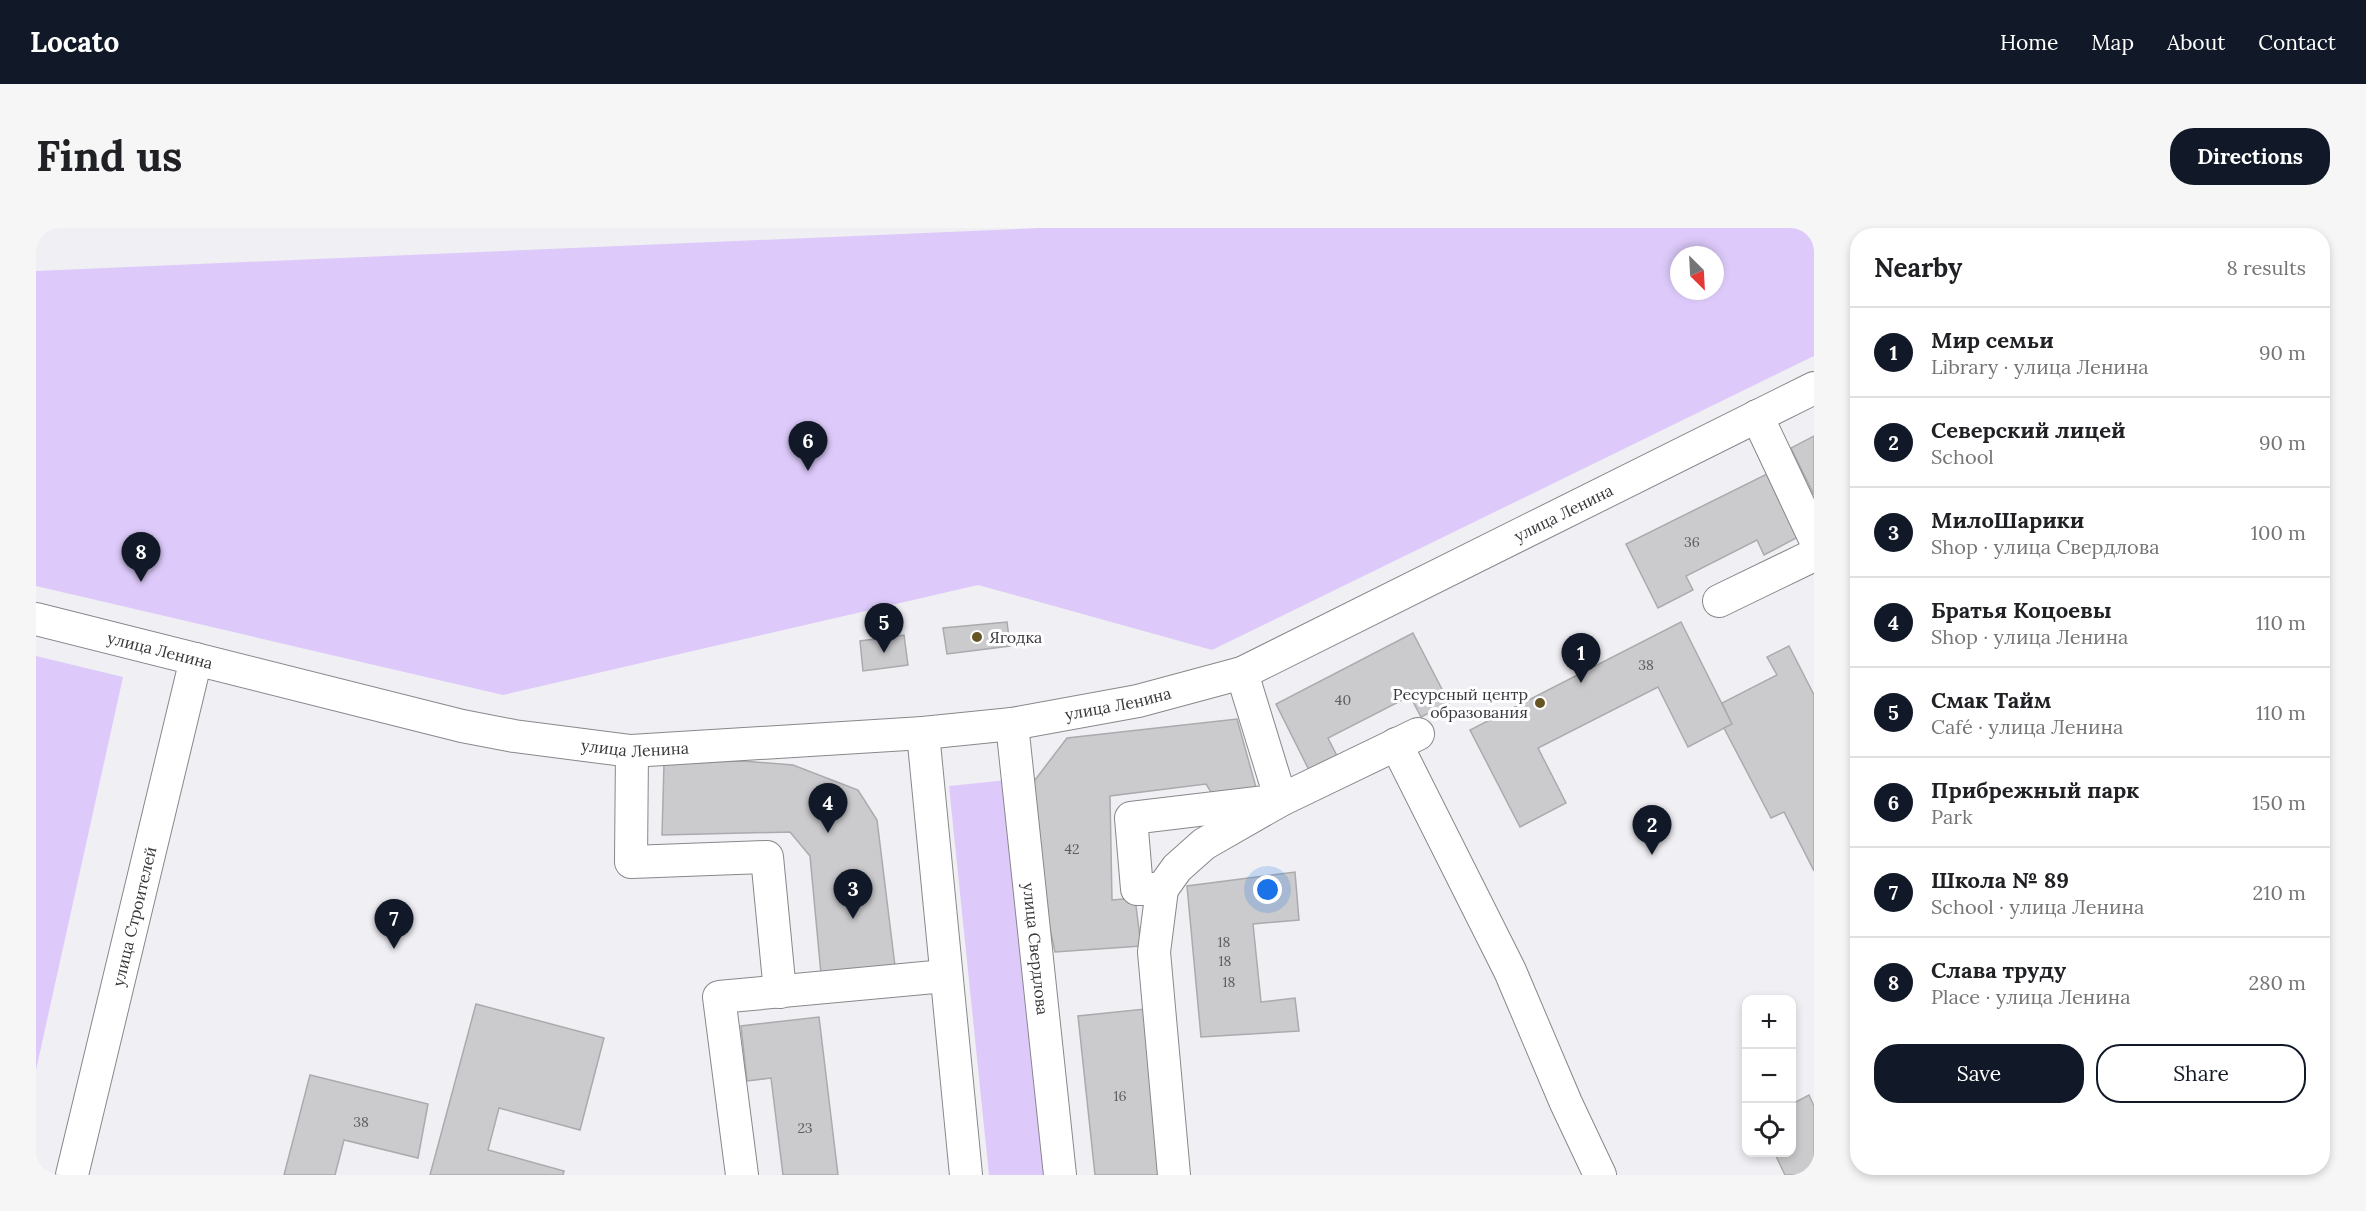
<!DOCTYPE html>
<html lang="en">
<head>
<meta charset="utf-8">
<style>
	body { margin:0; font-family:Lora,serif; background:#f6f6f6; color:#202124 }
	.controls { position:absolute; right:18px; bottom:18px; display:grid; overflow:hidden; border-radius:12px; box-shadow:0 3px 9px #0003 }
	.controls button { width:54px; height:54px; display:grid; place-items:center; padding:0; border:0; border-bottom:2px solid #e0e0e0; background:#fff; color:#202124; font:30px sans-serif }
	.compass { position:absolute; left:1634px; top:18px; width:54px; height:54px; border-radius:50%; background:#fff; box-shadow:0 3px 9px #0003; rotate:156deg }
	.you { position:absolute; left:1232px; top:662px; width:21px; height:21px; margin:-15px; border:4px solid #fff; border-radius:50%; background:#1a73e8; box-shadow:0 0 0 9px #1a73e833 }
	.badge { display:grid; place-items:center; width:39px; height:39px; border-radius:50%; background:#111827; color:#fff; font-size:20px; font-weight:700 }
	.pin { position:absolute; translate:-50% -50px; filter:drop-shadow(0 2px 3px #0008) }
	.pin::after { content:''; position:absolute; top:32px; width:21px; height:18px; background:inherit; clip-path:polygon(0 0,100% 0,50% 100%) }
	.list { margin:0; padding:0; list-style:none }
	h2 { display:flex; justify-content:space-between; align-items:center; height:78px; margin:0; padding:0 24px; font-size:26px }
	h2 small { font-size:20px; font-weight:400; color:#757577 }
	.list li { display:grid; grid-template-columns:39px 1fr auto; gap:18px; align-items:center; box-sizing:border-box; height:90px; padding:0 24px; border-top:2px solid #e0e0e0 }
	.list b { display:block; font-size:22px; white-space:nowrap }
	.list p { margin:0; font-size:20px; white-space:nowrap; color:#757577 }
	.list em { font-size:20px; font-style:normal; color:#757577 }
	.actions { display:flex; gap:12px; padding:18px 24px }
	.actions a { flex:1; padding:14px 0; border:2px solid #111827; border-radius:24px; text-align:center; font-size:21px; color:#111827 }
	.actions .main { background:#111827; color:#fff }
	.icon { flex:none; width:33px; height:33px; fill:none; stroke:currentColor; stroke-width:2; stroke-linecap:round; stroke-linejoin:round }
	.map { position:relative; flex:none; width:1778px; height:947px; overflow:hidden; border-radius:24px }
	header { display:flex; align-items:center; gap:36px; box-sizing:border-box; height:84px; padding:0 30px; background:#111827; color:#fff }
	header strong { font-size:28px }
	nav { display:flex; gap:33px; margin-inline-start:auto; font-size:21px }
	.intro { display:flex; align-items:center; justify-content:space-between; box-sizing:border-box; height:144px; padding:0 36px }
	h1 { margin:0; font-size:42px }
	.button { padding:15px 27px; border-radius:24px; background:#111827; color:#fff; font-size:21px; font-weight:700 }
	main { display:flex; gap:36px; padding:0 36px }
	aside { flex:1; background:#fff; border-radius:24px; box-shadow:0 3px 9px #0003 }
	.map>svg:first-child { display:block }
</style>
</head>
<body>
<header>
<strong>Locato</strong>
<nav><a>Home</a><a>Map</a><a>About</a><a>Contact</a></nav>
</header>
<div class="intro"><h1>Find us</h1><a class="button">Directions</a></div>
<main>
<div class="map">
<svg width="1778" height="947" viewBox="0 0 1778 947">
	<rect width="100%" height="100%" fill="#f0eff3"/>
	<g fill="#ddcafa" fill-rule="evenodd">
		<path d="M 1003,0 L 1778,0 L 1778,128 L 1176,422 L 942,357 L 467,467 L 0,358 L 0,43 ZM 1643,27 L 1679,27 L 1679,63 L 1643,63 Z"/>
		<path d="M 0,428 L 87,449 L 0,842 Z"/>
		<path d="M 971,552 L 1011,947 L 953,947 L 913,558 Z"/>
	</g>
	<g fill="#cbcacd" stroke="#abaaad" stroke-width="1.5">
		<path d="M 1778,208 L 1778,267 L 1755,220 Z"/>
		<path d="M 1731,246 L 1762,309 L 1728,327 L 1721,312 L 1650,348 L 1657,362 L 1622,380 L 1590,316 Z"/>
		<path d="M 971,394 L 974,418 L 911,426 L 907,400 Z"/>
		<path d="M 1645,394 L 1696,496 L 1652,519 L 1622,459 L 1502,520 L 1530,575 L 1484,599 L 1434,502 Z"/>
		<path d="M 1377,405 L 1413,475 L 1385,489 L 1374,468 L 1292,510 L 1302,530 L 1274,544 L 1240,476 Z"/>
		<path d="M 868,407 L 872,437 L 827,443 L 824,413 Z"/>
		<path d="M 1753,418 L 1778,467 L 1778,643 L 1748,584 L 1735,590 L 1688,500 L 1696,496 L 1686,475 L 1741,447 L 1731,429 Z"/>
		<path d="M 1201,491 L 1221,563 L 1180,572 L 1170,556 L 1074,568 L 1076,672 L 1099,670 L 1105,718 L 1019,724 L 986,569 L 1031,510 Z"/>
		<path d="M 707,533 L 757,537 L 822,562 L 841,592 L 859,738 L 785,746 L 774,628 L 754,604 L 626,607 L 628,535 Z"/>
		<path d="M 1259,644 L 1263,692 L 1217,696 L 1225,774 L 1259,770 L 1263,803 L 1165,809 L 1151,658 Z"/>
		<path d="M 440,776 L 568,810 L 544,902 L 463,880 L 452,922 L 528,943 L 527,947 L 394,947 Z"/>
		<path d="M 1109,781 L 1126,947 L 1059,947 L 1042,788 Z"/>
		<path d="M 783,789 L 802,947 L 747,947 L 735,850 L 711,853 L 705,798 Z"/>
		<path d="M 274,847 L 392,876 L 382,930 L 308,912 L 299,947 L 248,947 Z"/>
		<path d="M 1773,867 L 1778,878 L 1778,947 L 1749,947 L 1738,924 L 1756,924 L 1756,876 Z"/>
	</g>
	<g fill="none" stroke-linecap="round" stroke-linejoin="round">
		<g stroke="#88878a" stroke-width="34">
			<g id="minor">
				<path d="M 1721,188 L 1778,309"/>
				<path d="M 1683,373 L 1778,327"/>
				<path id="s1" d="M 0,391 L 426,498 L 478,508 L 595,523 L 887,505 L 976,496 L 1102,473 L 1206,445 L 1778,160"/>
				<path id="s2" d="M 976,496 L 1024,947"/>
				<path d="M 887,505 L 930,947"/>
				<path d="M 1360,516 L 1474,743 L 1530,875 L 1564,947"/>
				<path d="M 596,523 L 595,634 L 731,629 L 744,764"/>
				<path d="M 1126,661 L 1141,640 L 1168,616 L 1245,572 L 1382,506"/>
				<path id="s3" d="M 36,947 L 160,431"/>
				<path d="M 706,947 L 683,769 L 909,748"/>
				<path d="M 1138,947 L 1118,724 L 1126,661 L 1101,661 L 1095,590 L 1245,572 L 1206,445"/>
			</g>
		</g>
		<use href="#minor" stroke="#fff" stroke-width="32"/>
	</g>
	<g fill="#665624" stroke="#fefdff" stroke-width="2">
		<circle cx="941" cy="409" r="6"/>
		<circle cx="1504" cy="475" r="6"/>
	</g>
	<g text-anchor="middle" stroke-width="6" stroke-linejoin="round" paint-order="stroke">
		<g font-size="14" fill="#5d5c5e">
			<text x="1656" y="319">36</text>
			<text x="1610" y="442">38</text>
			<text x="1307" y="477">40</text>
			<text x="1036" y="626">42</text>
			<text x="1188" y="719">18</text>
			<text x="1189" y="738">18</text>
			<text x="1193" y="759">18</text>
			<text x="1084" y="873">16</text>
			<text x="325" y="899">38</text>
			<text x="769" y="905">23</text>
		</g>
		<g font-size="16" fill="#383839" stroke="#fefdff">
			<text dy="6" stroke="none"><textPath href="#s1" startOffset="1587">улица Ленина</textPath></text>
			<text dy="6" stroke="none"><textPath href="#s1" startOffset="128">улица Ленина</textPath></text>
			<text dy="6" stroke="none"><textPath href="#s1" startOffset="1100">улица Ленина</textPath></text>
			<text dy="6" stroke="none"><textPath href="#s1" startOffset="614">улица Ленина</textPath></text>
			<text dy="6" stroke="none"><textPath href="#s3" startOffset="266">улица Строителей</textPath></text>
			<text dy="6" stroke="none"><textPath href="#s2" startOffset="226">улица Свердлова</textPath></text>
		</g>
		<g font-size="16" fill="#383839" stroke="#fefdff" text-anchor="start">
			<text x="953" y="415">Ягодка</text>
			<text x="1492" y="472" text-anchor="end">Ресурсный центр<tspan x="1492" dy="18">образования</tspan></text>
		</g>
	</g>
</svg>
<div class="controls">
<button>+</button>
<button>−</button>
<button><svg class="icon" aria-label="locate" viewBox="0 0 24 24"><circle cx="12" cy="12" r="6"/><path d="M12 2v4M12 18v4M2 12h4M18 12h4"/></svg></button>
</div>
<svg class="compass" viewBox="-18 -18 36 36"><path d="M0-13l5 13h-10z" fill="#e53935"/><path d="M0 13l5-13h-10z" fill="#757577"/></svg>
<div class="you"></div>
<div class="pin badge" style="left:1545px;top:455px">1</div>
<div class="pin badge" style="left:1616px;top:627px">2</div>
<div class="pin badge" style="left:817px;top:691px">3</div>
<div class="pin badge" style="left:792px;top:605px">4</div>
<div class="pin badge" style="left:848px;top:425px">5</div>
<div class="pin badge" style="left:772px;top:243px">6</div>
<div class="pin badge" style="left:358px;top:721px">7</div>
<div class="pin badge" style="left:105px;top:354px">8</div>
</div>
<aside>
<h2>Nearby<small>8 results</small></h2>
<ul class="list">
<li><span class="badge">1</span><div><b>Мир семьи</b><p>Library · улица Ленина</p></div><em>90 m</em></li>
<li><span class="badge">2</span><div><b>Северский лицей</b><p>School</p></div><em>90 m</em></li>
<li><span class="badge">3</span><div><b>МилоШарики</b><p>Shop · улица Свердлова</p></div><em>100 m</em></li>
<li><span class="badge">4</span><div><b>Братья Коцоевы</b><p>Shop · улица Ленина</p></div><em>110 m</em></li>
<li><span class="badge">5</span><div><b>Смак Тайм</b><p>Café · улица Ленина</p></div><em>110 m</em></li>
<li><span class="badge">6</span><div><b>Прибрежный парк</b><p>Park</p></div><em>150 m</em></li>
<li><span class="badge">7</span><div><b>Школа № 89</b><p>School · улица Ленина</p></div><em>210 m</em></li>
<li><span class="badge">8</span><div><b>Слава труду</b><p>Place · улица Ленина</p></div><em>280 m</em></li>
</ul>
<div class="actions"><a class="main">Save</a><a>Share</a></div>
</aside>
</main>
</body>
</html>
